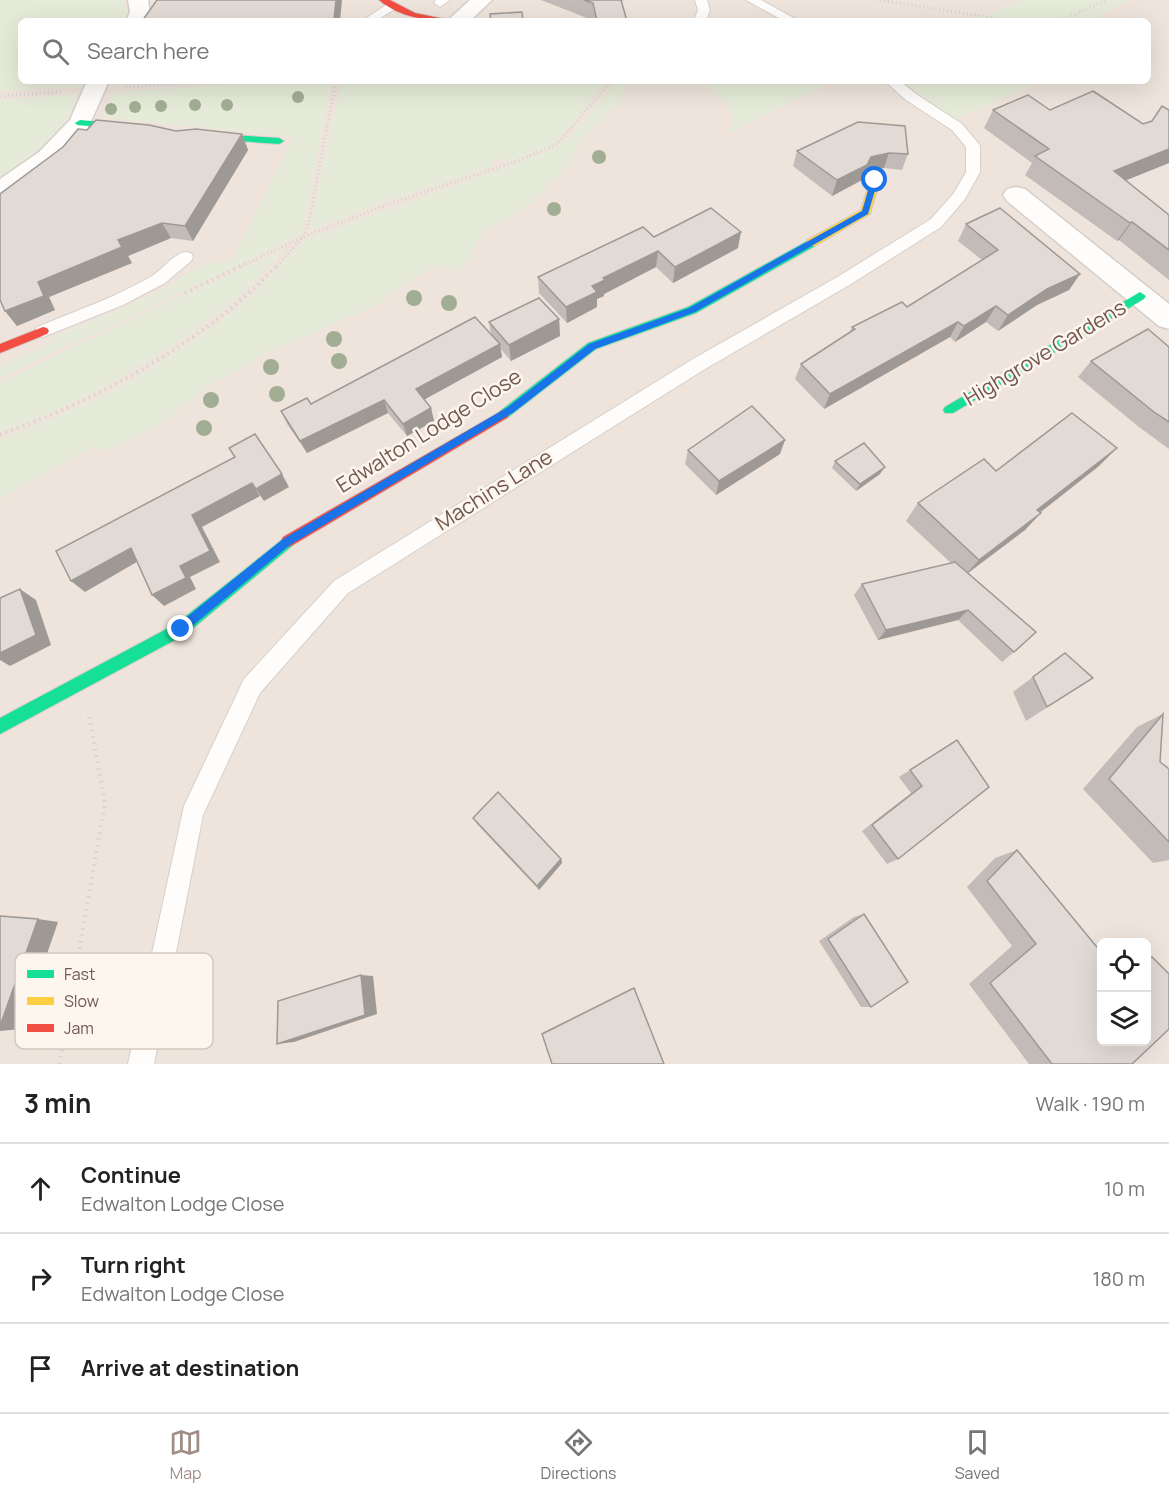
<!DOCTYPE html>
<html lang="en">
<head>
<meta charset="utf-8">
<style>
	body { margin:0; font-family:Manrope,sans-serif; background:#f2f2f2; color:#222 }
	.controls { position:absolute; right:18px; bottom:18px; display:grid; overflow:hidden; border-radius:9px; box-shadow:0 6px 24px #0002 }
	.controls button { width:54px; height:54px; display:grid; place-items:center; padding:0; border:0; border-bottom:2px solid #e0e0e0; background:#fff; color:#222; font:30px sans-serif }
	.stop { position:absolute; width:18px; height:18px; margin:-14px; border:4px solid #1a73e8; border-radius:50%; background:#fff }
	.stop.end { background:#1a73e8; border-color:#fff; box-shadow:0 2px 6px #0008 }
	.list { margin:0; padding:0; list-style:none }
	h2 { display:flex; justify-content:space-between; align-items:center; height:78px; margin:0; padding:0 24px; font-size:26px }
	h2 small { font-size:20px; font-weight:400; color:#767676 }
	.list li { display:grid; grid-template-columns:39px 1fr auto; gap:18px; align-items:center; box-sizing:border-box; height:90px; padding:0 24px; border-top:2px solid #e0e0e0 }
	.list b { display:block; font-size:22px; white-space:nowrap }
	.list p { margin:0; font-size:20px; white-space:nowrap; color:#767676 }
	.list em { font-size:20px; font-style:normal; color:#767676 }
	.icon { flex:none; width:33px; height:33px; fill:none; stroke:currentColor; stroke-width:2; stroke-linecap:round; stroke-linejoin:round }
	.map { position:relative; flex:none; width:1169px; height:1064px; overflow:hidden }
	.search { position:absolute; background:#fff; box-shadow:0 6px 24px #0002; left:18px; right:18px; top:18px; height:66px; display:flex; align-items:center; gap:15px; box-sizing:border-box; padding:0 21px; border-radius:9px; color:#767676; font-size:22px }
	.sheet { height:348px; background:#fff }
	nav { display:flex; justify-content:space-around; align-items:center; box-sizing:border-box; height:84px; border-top:2px solid #e0e0e0; background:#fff; font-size:16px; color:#767676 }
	nav a { display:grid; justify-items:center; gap:3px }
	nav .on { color:#a08e86 }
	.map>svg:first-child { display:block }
</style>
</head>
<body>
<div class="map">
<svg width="1169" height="1064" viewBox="0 0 1169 1064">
	<rect width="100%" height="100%" fill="#f6f2ed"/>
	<path fill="#eee4db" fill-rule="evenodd" d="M 0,0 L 1169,0 L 1169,1064 L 0,1064 ZM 21,21 L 1148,21 L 1148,81 L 21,81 ZM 1102,942 L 1146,942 L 1146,1042 L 1102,1042 Z"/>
	<g fill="#e6ebd9">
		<path d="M 0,0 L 121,0 L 127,10 L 124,21 L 21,21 L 21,81 L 85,81 L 83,86 L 0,91 Z"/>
		<path d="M 1021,0 L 1130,0 L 1088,21 L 974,21 Z"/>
		<path d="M 283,81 L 332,81 L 301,235 L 0,378 L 0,366 L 54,342 L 53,337 C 88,323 122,309 156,293 C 188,278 191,262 231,262 L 294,137 L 102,117 L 115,92 Z"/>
		<path d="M 341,81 L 606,81 L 569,127 L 550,146 L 510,162 L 504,159 L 493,161 L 491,164 L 492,167 L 396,198 L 310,230 Z"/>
		<path d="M 616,81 L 630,81 L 625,87 L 622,101 L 579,141 L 571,162 L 531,203 L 487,230 L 475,243 L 473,258 L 457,270 L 436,265 L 394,291 L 382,302 L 299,340 L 271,349 L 244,368 L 216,381 L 155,427 L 111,450 L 92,447 L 0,499 L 0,440 L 24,431 L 117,389 L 160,363 L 210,329 L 252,297 L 305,240 L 557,148 L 583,123 Z"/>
		<path d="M 703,81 L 834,81 L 727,134 L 734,120 L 727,103 Z"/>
		<path d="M 901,81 L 1042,81 L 955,119 Z"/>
		<path d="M 79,94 C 66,131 31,156 0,178 L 0,100 Z"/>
		<path d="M 286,248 C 269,265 253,284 234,299 C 167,354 82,405 0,432 L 0,384 L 71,348 Z"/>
	</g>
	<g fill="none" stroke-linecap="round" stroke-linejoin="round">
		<g stroke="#d5cfcb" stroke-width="2">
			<g id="lane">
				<path d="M 436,0 L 450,0 L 440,7 L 434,3 Z"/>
				<path d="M 695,0 L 707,0 L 710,10 L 706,21 L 694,21 L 698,10 Z"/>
				<path d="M 746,0 L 761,0 L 799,21 L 784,21 Z"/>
				<path d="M 392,1 L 398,5 L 396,8 L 376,21 L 362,21 Z"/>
				<path d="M 885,81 L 900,81 L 916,94 L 962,124 L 978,143 L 980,146 L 980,172 L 965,199 L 941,227 L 851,284 L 705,369 L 348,593 L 260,693 L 203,815 L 154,1064 L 128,1064 L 184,806 L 244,679 L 334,581 L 693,359 L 839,276 L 931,219 L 954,193 L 966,172 L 966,147 L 952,130 L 906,100 Z"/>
				<path d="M 185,252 L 191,253 L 193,257 L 191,261 L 165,283 L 123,305 L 43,337 L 37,335 L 35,331 L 37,327 C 76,311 116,297 152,276 C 163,269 172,255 185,252 Z"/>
			</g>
		</g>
		<g stroke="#d5cfcb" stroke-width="3">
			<g id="street">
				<path d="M 128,0 L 148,0 L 150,12 L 146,21 L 126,21 L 130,12 Z"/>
				<path d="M 470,0 L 492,0 L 470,21 L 447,21 Z"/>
				<path d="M 87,81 L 109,81 L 88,128 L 57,162 L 9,197 L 0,199 L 0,179 L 39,152 L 70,120 Z"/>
				<path d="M 1016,187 L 1025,189 L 1169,304 L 1169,329 L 1159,326 L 1007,201 L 1003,195 L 1007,189 Z"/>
			</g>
		</g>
		<g stroke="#d5ceca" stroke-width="2">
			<g id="fast">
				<path d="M 80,120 L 137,125 L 142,128 L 137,131 L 77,125 L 75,123 Z"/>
				<path d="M 200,133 L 279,138 L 284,141 L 279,144 L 197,138 L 195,136 Z"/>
				<path d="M 811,239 L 815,240 L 815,246 L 696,313 L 596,349 L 507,418 L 499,418 L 497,415 L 499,412 L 588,343 L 688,307 Z"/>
				<path d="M 1140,292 L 1146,296 L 1144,299 L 953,413 L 945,413 L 943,410 L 945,407 Z"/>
				<path d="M 288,535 L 293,537 L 295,541 L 293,545 L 186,634 L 0,734 L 0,718 L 176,624 Z"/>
			</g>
		</g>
		<g stroke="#d5ceca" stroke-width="2">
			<path id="slow" d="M 875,177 L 880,180 L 870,214 L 815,246 L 807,246 L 807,240 L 861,210 L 870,180 Z"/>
		</g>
		<g stroke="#d5ceca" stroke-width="2">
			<g id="jam">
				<path d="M 379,0 L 390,0 L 415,13 L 455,21 C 428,21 400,18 379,0 Z"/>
				<path d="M 43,327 L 47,328 L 49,331 L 47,334 L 0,353 L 0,344 Z"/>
				<path d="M 503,410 L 507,412 L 509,415 L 507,418 L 293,545 L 288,547 L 283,545 L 281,541 L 283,537 Z"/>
			</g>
		</g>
		<g stroke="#d9d2d0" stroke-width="3" stroke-dasharray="1 3" stroke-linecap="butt">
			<path d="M 880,0 L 1014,21"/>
			<path d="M 1052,21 L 1069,17 L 1107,0"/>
			<path d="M 126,87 L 227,81"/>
			<path d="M 0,96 L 62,92"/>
			<path d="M 242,266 L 303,237 L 309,221 L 336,81"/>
			<path d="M 277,266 L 303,237 L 392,203 L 520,160 L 557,144 L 611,81"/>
		</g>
		<g stroke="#d9d2d0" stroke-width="4" stroke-dasharray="1.5 4.5" stroke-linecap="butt">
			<path d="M 185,293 L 245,264"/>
			<path d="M 0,434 C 94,403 211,338 278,264"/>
		</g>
		<path stroke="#d9d2d0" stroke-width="4.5" stroke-dasharray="1.5 5" stroke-linecap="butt" d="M 59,1064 L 105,803 L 89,716"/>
		<use href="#lane" fill="#fefdfc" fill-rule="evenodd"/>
		<use href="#street" fill="#fefdfc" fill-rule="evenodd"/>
		<use href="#fast" fill="#16e098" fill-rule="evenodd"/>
		<use href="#slow" fill="#ffcf43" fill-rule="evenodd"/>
		<use href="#jam" fill="#f24e42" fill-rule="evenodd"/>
	</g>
	<g fill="#a1ae93">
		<circle cx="298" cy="97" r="6"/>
		<circle cx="195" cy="105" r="6"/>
		<circle cx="227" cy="105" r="6"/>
		<circle cx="161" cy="106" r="6"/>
		<circle cx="135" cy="107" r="6"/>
		<circle cx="111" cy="109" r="6"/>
		<circle cx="599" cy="157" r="7"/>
		<circle cx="554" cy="209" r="7"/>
		<circle cx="414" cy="298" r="8"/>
		<circle cx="449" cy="303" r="8"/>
		<circle cx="334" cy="339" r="8"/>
		<circle cx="339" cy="361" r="8"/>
		<circle cx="271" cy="367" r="8"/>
		<circle cx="277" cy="394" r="8"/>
		<circle cx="211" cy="400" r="8"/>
		<circle cx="204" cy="428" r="8"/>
	</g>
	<g fill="#c2bbb7">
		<path d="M 541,0 L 625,0 L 621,1 L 627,21 L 593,21 L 592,20 Z"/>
		<path d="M 993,110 L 1050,110 L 1169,163 L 1126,180 L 1169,215 L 1169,280 L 1119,240 L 1117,241 L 1025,175 L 1032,163 L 984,128 Z"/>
		<path d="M 858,122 L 908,154 L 902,170 L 884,168 L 866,172 L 862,180 L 832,196 L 793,166 L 797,151 Z"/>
		<path d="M 87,130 L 176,131 L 242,134 L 248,150 L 193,241 L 171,238 L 128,256 L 132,263 L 49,297 L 55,310 L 17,326 L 5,311 L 63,147 Z"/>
		<path d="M 966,224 L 1080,274 L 1069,290 L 1037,305 L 998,331 L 986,322 L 955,342 L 950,337 L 824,409 L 795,379 L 801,364 L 850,332 L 852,327 L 907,307 L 982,260 L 958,241 Z"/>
		<path d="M 654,237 L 738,248 L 673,283 L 656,267 L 604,294 L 604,296 L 597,299 L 597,307 L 567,323 L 539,293 L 538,277 Z"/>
		<path d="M 559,319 L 560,336 L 511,361 L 500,348 L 502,357 L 424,399 L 431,408 L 434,421 L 407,436 L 388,413 L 307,453 L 287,424 L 281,411 L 311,404 L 491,334 L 489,322 Z"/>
		<path d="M 1169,347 L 1169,449 L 1139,427 L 1078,377 L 1091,361 Z"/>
		<path d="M 688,450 L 780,454 L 716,495 L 685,464 Z"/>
		<path d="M 835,461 L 880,474 L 856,491 L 832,468 Z"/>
		<path d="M 1099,466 L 1040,513 L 1025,530 L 968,573 L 1014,652 L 1002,662 L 958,620 L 878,640 L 854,595 L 862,584 L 951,563 L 906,521 L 918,503 Z"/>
		<path d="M 1065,653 L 1093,678 L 1026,721 L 1013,692 Z"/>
		<path d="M 1163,714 L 1160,762 L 1169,769 L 1169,860 L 1153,863 L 1083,789 L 1137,727 Z"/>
		<path d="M 910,770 L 989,787 L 898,859 L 887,864 L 862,831 L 911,793 L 899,777 Z"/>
		<path d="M 473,818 L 561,859 L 562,863 L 539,890 L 477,824 Z"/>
		<path d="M 1017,850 L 1101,952 L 1101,1041 L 1146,1041 L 1146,957 L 1152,957 L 1169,974 L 1169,1029 L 1132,1064 L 1029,1064 L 969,984 L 1012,946 L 967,887 L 995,858 Z"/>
		<path d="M 864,914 L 871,1007 L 861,1007 L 819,941 L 854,917 Z"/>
		<path d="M 632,988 L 634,988 L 542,1034 L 544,1032 Z"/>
	</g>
	<g fill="#9e9995">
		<path d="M 336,0 L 342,0 L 340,21 L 334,21 L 334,20 Z"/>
		<path d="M 242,134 L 248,150 L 193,241 L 185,226 Z"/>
		<path d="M 1169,149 L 1169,163 L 1102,190 L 1114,171 Z"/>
		<path d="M 889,153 L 884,168 L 866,172 L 862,180 L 832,196 L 837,180 L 871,157 Z"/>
		<path d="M 1132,222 L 1119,240 L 1117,241 L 1130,223 Z"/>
		<path d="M 162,223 L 171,238 L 128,256 L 132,263 L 49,297 L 55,310 L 17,326 L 5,311 L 38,282 L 118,240 Z"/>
		<path d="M 741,232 L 738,248 L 673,283 L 675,267 Z"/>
		<path d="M 658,251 L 656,267 L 604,294 L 604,296 L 597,299 L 597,307 L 567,323 L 566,307 L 592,286 L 603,278 Z"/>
		<path d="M 1080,274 L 1069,290 L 1037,305 L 998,331 L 1008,315 L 1047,289 Z"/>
		<path d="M 996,306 L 986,322 L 955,342 L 964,326 Z"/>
		<path d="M 559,319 L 560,336 L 511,361 L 509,345 Z"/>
		<path d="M 958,322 L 950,337 L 824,409 L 830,394 Z"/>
		<path d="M 500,344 L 502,357 L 420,402 L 416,389 Z"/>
		<path d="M 384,400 L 388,413 L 307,453 L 300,441 Z"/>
		<path d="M 431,408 L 434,421 L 407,436 L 403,424 Z"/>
		<path d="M 785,440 L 780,454 L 716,495 L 719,481 Z"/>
		<path d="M 1117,448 L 1099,466 L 1021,527 L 1037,510 Z"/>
		<path d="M 885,467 L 880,474 L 856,491 L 860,484 Z"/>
		<path d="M 282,474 L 289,487 L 264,501 L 256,489 Z"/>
		<path d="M 252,483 L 260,496 L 202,527 L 220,562 L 190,577 L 196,589 L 164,606 L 152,595 L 180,566 L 192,515 Z"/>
		<path d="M 1041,513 L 1025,530 L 964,576 L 979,560 Z"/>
		<path d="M 131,548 L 142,559 L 85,592 L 71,581 Z"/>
		<path d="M 20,589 L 36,600 L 51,645 L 10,666 L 0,660 L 0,649 Z"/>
		<path d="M 968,610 L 958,620 L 878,640 L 886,630 Z"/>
		<path d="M 561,859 L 562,863 L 539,890 L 537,886 Z"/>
		<path d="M 38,919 L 58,922 L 21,1029 L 0,1031 L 0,1026 Z"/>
		<path d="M 361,975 L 373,976 L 377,1014 L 294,1042 L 277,1044 Z"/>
	</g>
	<g fill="#e2dad5" stroke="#9e9995" stroke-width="1.5">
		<path d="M 157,0 L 336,0 L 334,20 L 315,21 L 142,21 Z"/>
		<path d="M 584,0 L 621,0 L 627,21 L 597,21 L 593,3 Z"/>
		<path d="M 522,12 L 523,21 L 491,21 L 490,14 Z"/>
		<path d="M 1093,91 L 1143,124 L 1152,121 L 1162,106 L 1169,110 L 1169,149 L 1114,171 L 1169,215 L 1169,250 L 1132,222 L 1130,223 L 1035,156 L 1049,149 L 993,110 L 1028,95 L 1050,110 Z"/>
		<path d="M 96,120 L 149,125 L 176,131 L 196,129 L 242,134 L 185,226 L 162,223 L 118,240 L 122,247 L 38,282 L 44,296 L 5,311 L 0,300 L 0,194 L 63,147 L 78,129 L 87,130 Z"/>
		<path d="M 858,122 L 905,126 L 908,154 L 889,153 L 871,157 L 867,165 L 837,180 L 797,151 Z"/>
		<path d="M 711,208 L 741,232 L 675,267 L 658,251 L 603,278 L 605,280 L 592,286 L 597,292 L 566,307 L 538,277 L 643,227 L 654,237 Z"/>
		<path d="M 1000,208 L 1080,274 L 1047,289 L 1008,315 L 996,306 L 964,326 L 958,322 L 830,394 L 801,364 L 855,329 L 852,327 L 902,302 L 907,307 L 998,250 L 966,224 Z"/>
		<path d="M 539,298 L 559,319 L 509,345 L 489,322 Z"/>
		<path d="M 475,317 L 500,344 L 416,389 L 431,408 L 403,424 L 384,400 L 300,441 L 281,411 L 307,398 L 311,404 Z"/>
		<path d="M 1148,329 L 1169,347 L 1169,422 L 1154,412 L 1091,361 Z"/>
		<path d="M 752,406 L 785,440 L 719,481 L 688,450 Z"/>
		<path d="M 1072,413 L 1117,448 L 1037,510 L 1041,513 L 979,560 L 918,503 L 984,459 L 996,471 Z"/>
		<path d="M 255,434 L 282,474 L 256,489 L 252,483 L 192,515 L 210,551 L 180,566 L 186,578 L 152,595 L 131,548 L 71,581 L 56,551 L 235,457 L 229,448 Z"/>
		<path d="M 864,443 L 885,467 L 860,484 L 835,461 Z"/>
		<path d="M 955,562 L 1036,632 L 1014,652 L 968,610 L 886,630 L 862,584 Z"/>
		<path d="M 20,589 L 36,635 L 0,653 L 0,598 Z"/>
		<path d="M 1065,653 L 1093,678 L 1047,707 L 1033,677 Z"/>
		<path d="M 1163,714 L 1160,762 L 1169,769 L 1169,842 L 1109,779 Z"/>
		<path d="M 957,740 L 989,787 L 898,859 L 872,825 L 922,786 L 910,770 Z"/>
		<path d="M 498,792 L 561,859 L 537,886 L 473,818 Z"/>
		<path d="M 1017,850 L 1101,952 L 1101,1041 L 1146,1041 L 1146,961 L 1152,957 L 1169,974 L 1169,1029 L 1132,1064 L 1052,1064 L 990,983 L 1036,944 L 987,881 Z"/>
		<path d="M 864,914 L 908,982 L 871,1007 L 828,939 Z"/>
		<path d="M 0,916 L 38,919 L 0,1026 Z"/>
		<path d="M 361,975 L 365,1015 L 277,1044 L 278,1001 Z"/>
		<path d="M 634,988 L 664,1064 L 552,1064 L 542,1034 Z"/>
	</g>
	<path fill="#1a73e8" d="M 875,178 L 878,180 L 868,214 L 695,312 L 595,349 L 514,412 L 290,545 L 185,632 L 177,632 L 177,625 L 283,539 L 508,407 L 589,344 L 689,308 L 862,211 L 871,180 Z"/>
	<g text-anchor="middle" stroke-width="5" stroke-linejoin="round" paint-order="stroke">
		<g font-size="21" fill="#72584f" stroke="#fdf6ef">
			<text transform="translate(1045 353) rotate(-31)" y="7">Highgrove Gardens</text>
			<text transform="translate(429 431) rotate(-32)" y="7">Edwalton Lodge Close</text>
			<text transform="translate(494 490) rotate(-32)" y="7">Machins Lane</text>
		</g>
	</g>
	<rect x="15" y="953" width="198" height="96" rx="9" fill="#fdf6ef" stroke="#d3c7bf" stroke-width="1.5"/>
	<rect x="27" y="970" width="27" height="8" fill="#16e098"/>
	<rect x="27" y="997" width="27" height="8" fill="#ffcf43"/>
	<rect x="27" y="1024" width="27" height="8" fill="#f24e42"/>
	<g font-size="16" fill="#72584f">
		<text x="64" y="980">Fast</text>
		<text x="64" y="1007">Slow</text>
		<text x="64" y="1034">Jam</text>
	</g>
</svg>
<div class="controls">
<button><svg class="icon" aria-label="locate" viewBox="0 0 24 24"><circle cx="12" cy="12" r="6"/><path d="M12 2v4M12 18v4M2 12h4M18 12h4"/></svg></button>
<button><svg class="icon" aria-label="layers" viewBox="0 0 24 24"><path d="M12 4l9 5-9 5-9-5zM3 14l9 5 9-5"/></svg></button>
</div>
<div class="stop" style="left:875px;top:180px"></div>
<div class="stop end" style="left:181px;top:629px"></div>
<div class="search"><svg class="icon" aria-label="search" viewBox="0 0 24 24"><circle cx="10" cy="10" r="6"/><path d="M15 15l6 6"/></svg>Search here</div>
</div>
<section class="sheet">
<h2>3 min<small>Walk · 190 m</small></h2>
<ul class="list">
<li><svg class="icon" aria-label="ahead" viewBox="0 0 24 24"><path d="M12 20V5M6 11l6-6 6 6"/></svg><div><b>Continue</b><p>Edwalton Lodge Close</p></div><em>10 m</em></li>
<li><svg class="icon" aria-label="right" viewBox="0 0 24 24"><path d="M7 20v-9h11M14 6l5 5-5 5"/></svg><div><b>Turn right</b><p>Edwalton Lodge Close</p></div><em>180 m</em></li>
<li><svg class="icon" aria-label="arrive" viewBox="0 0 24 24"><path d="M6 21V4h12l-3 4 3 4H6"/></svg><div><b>Arrive at destination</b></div></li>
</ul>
</section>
<nav>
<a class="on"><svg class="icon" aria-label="map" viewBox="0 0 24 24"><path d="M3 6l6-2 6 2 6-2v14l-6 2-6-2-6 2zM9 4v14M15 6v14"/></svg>Map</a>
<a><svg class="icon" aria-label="directions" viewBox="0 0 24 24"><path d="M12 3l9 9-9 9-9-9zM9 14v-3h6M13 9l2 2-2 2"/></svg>Directions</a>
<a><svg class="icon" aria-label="saved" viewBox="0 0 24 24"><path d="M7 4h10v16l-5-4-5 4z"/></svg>Saved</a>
</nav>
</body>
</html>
